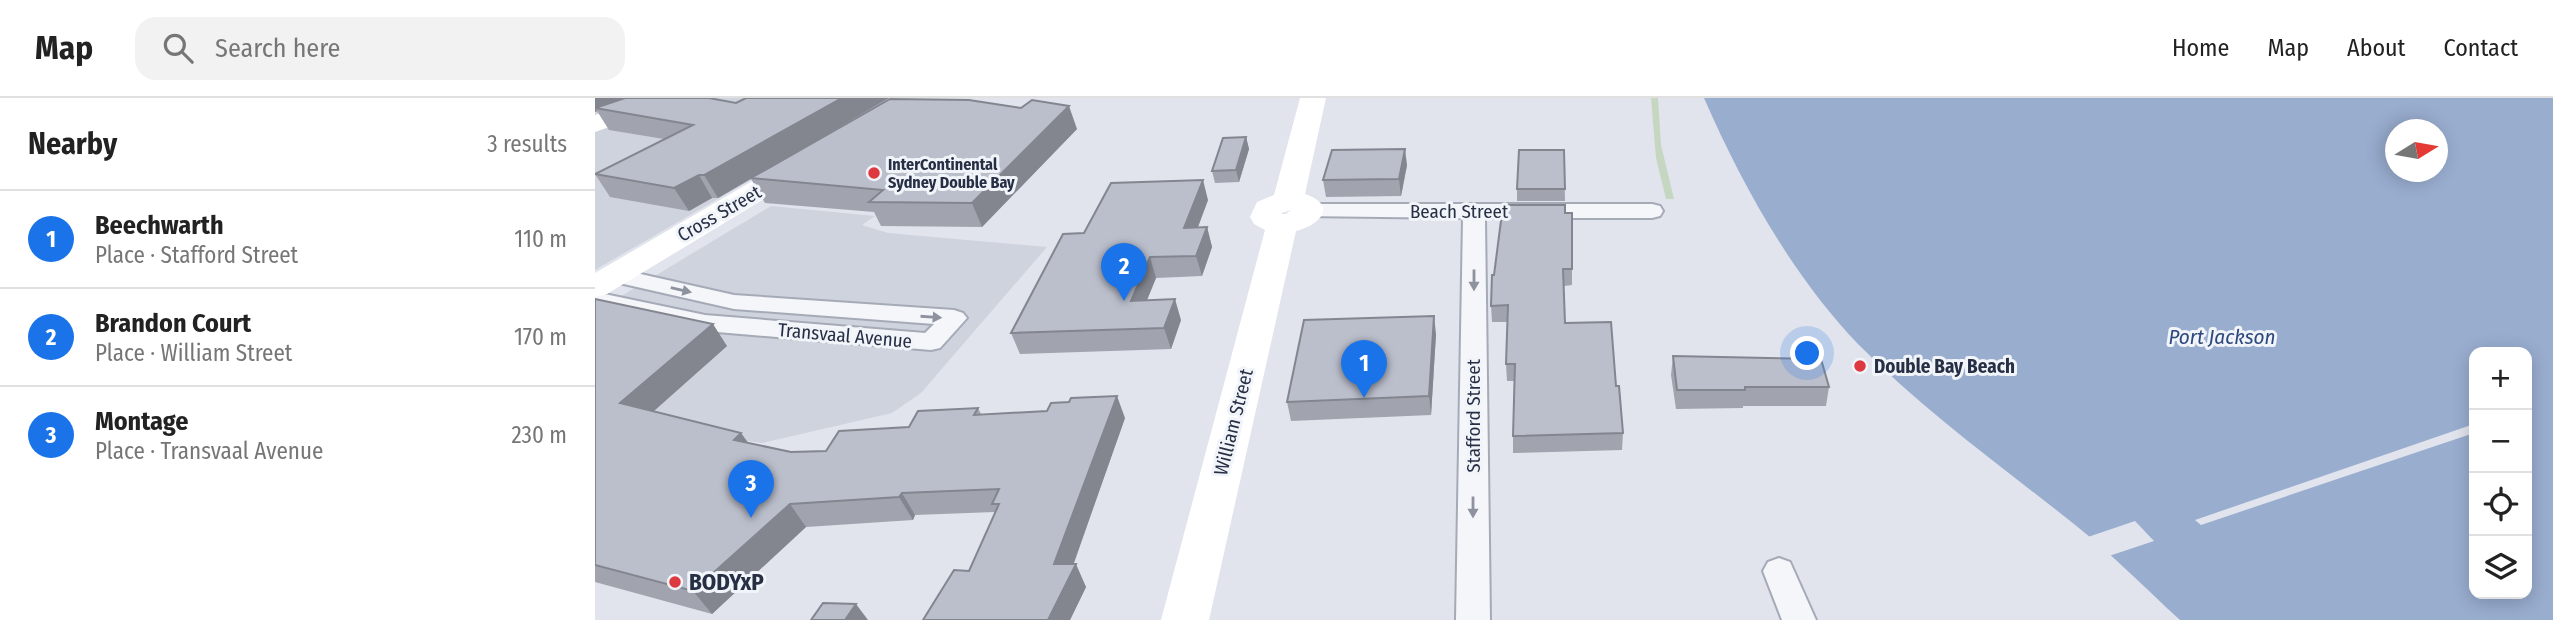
<!DOCTYPE html>
<html lang="en">
<head>
<meta charset="utf-8">
<style>
	body { margin:0; font-family:"Fira Sans Condensed",sans-serif; background:#f2f2f2; color:#222 }
	.controls { position:absolute; right:21px; bottom:21px; display:grid; overflow:hidden; border-radius:14px; box-shadow:0 4px 18px #0003 }
	.controls button { width:63px; height:63px; display:grid; place-items:center; padding:0; border:0; border-bottom:2px solid #e0e0e0; background:#fff; color:#222; font:35px sans-serif }
	.compass { position:absolute; left:1790px; top:21px; width:63px; height:63px; border-radius:50%; background:#fff; box-shadow:0 4px 18px #0003; rotate:79deg }
	.you { position:absolute; left:1213px; top:256px; width:24px; height:24px; margin:-18px; border:5px solid #fff; border-radius:50%; background:#1a73e8; box-shadow:0 0 0 10px #1a73e833 }
	.badge { display:grid; place-items:center; width:46px; height:46px; border-radius:50%; background:#1a73e8; color:#fff; font-size:23px; font-weight:700 }
	.pin { position:absolute; translate:-50% -58px; filter:drop-shadow(0 2px 4px #0008) }
	.pin::after { content:''; position:absolute; top:37px; width:24px; height:21px; background:inherit; clip-path:polygon(0 0,100% 0,50% 100%) }
	.list { margin:0; padding:0; list-style:none }
	h2 { display:flex; justify-content:space-between; align-items:center; height:91px; margin:0; padding:0 28px; font-size:30px }
	h2 small { font-size:23px; font-weight:400; color:#767676 }
	.list li { display:grid; grid-template-columns:46px 1fr auto; gap:21px; align-items:center; box-sizing:border-box; height:98px; padding:0 28px; border-top:2px solid #e0e0e0 }
	.list b { display:block; font-size:26px; white-space:nowrap }
	.list p { margin:0; font-size:23px; white-space:nowrap; color:#767676 }
	.list em { font-size:23px; font-style:normal; color:#767676 }
	.icon { flex:none; width:38px; height:38px; fill:none; stroke:currentColor; stroke-width:2; stroke-linecap:round; stroke-linejoin:round }
	.map { position:relative; flex:none; width:1958px; height:522px; overflow:hidden }
	header { display:flex; align-items:center; gap:42px; box-sizing:border-box; height:98px; padding:0 35px; background:#fff; border-bottom:2px solid #e0e0e0 }
	header strong { font-size:33px }
	nav { display:flex; gap:38px; margin-inline-start:auto; font-size:24px }
	.search { width:490px; height:63px; background:#f2f2f2; display:flex; align-items:center; gap:18px; box-sizing:border-box; padding:0 24px; border-radius:21px; color:#767676; font-size:26px }
	main { display:flex }
	aside { flex:1; background:#fff }
	.map>svg:first-child { display:block }
</style>
</head>
<body>
<header>
<strong>Map</strong>
<div class="search"><svg class="icon" aria-label="search" viewBox="0 0 24 24"><circle cx="10" cy="10" r="6"/><path d="M15 15l6 6"/></svg>Search here</div>
<nav><a>Home</a><a>Map</a><a>About</a><a>Contact</a></nav>
</header>
<main>
<aside>
<h2>Nearby<small>3 results</small></h2>
<ul class="list">
<li><span class="badge">1</span><div><b>Beechwarth</b><p>Place · Stafford Street</p></div><em>110 m</em></li>
<li><span class="badge">2</span><div><b>Brandon Court</b><p>Place · William Street</p></div><em>170 m</em></li>
<li><span class="badge">3</span><div><b>Montage</b><p>Place · Transvaal Avenue</p></div><em>230 m</em></li>
</ul>
</aside>
<div class="map">
<svg width="1958" height="522" viewBox="0 0 1958 522">
	<rect width="100%" height="100%" fill="#e1e4ec"/>
	<g fill="#cfd3de">
		<path d="M 0,0 L 297,0 L 0,172 Z"/>
		<path d="M 176,108 L 280,118 L 267,127 L 293,135 L 452,149 L 326,295 L 297,315 L 167,345 L 72,332 L 0,315 L 0,214 Z"/>
	</g>
	<path fill="#c5d6c1" d="M 1056,0 L 1063,0 L 1066,47 L 1079,101 L 1071,101 L 1061,60 Z"/>
	<path fill="#99adcf" fill-rule="evenodd" d="M 1109,0 L 1958,0 L 1958,522 L 1585,522 C 1550,490 1516,455 1479,426 C 1406,368 1329,313 1263,246 C 1197,177 1147,87 1109,0 ZM 1800,32 L 1842,32 L 1842,74 L 1800,74 ZM 1879,254 L 1932,254 L 1932,496 L 1879,496 Z"/>
	<g fill="#e1e4ec">
		<path d="M 1879,326 L 1879,335 L 1606,427 L 1600,422 Z"/>
		<path d="M 1540,423 L 1559,443 L 1511,459 L 1490,440 Z"/>
	</g>
	<g fill="none" stroke-linecap="round" stroke-linejoin="round">
		<g stroke="#a5aab7" stroke-width="4">
			<g id="street">
				<path d="M 714,106 L 1057,106 L 1065,108 L 1068,113 L 1065,118 L 1057,120 L 890,120 L 895,522 L 861,522 L 868,120 L 706,118 L 703,113 L 706,108 Z"/>
				<path d="M 19,170 L 139,197 L 359,212 L 368,215 L 372,220 L 345,250 L 336,252 L 110,233 L 0,208 L 0,194 L 110,217 L 330,235 L 339,226 L 139,211 L 11,182 L 7,177 L 11,172 Z"/>
				<path d="M 1184,460 L 1195,464 L 1221,522 L 1187,522 L 1168,473 L 1173,464 Z"/>
			</g>
		</g>
		<use href="#street" fill="#f5f6f9" fill-rule="evenodd"/>
		<g fill="#fff" fill-rule="evenodd">
			<path d="M 46,0 L 84,0 L 80,6 L 0,34 L 0,17 Z"/>
			<path d="M 705,0 L 731,0 L 710,96 C 743,107 726,127 701,133 L 614,522 L 566,522 L 670,132 L 659,126 L 655,119 L 662,104 L 679,97 ZM 696,112 L 691,116 L 686,116 L 687,115 Z"/>
			<path d="M 207,57 L 217,60 L 221,66 L 217,72 L 12,196 L 0,199 L 0,175 L 197,60 Z"/>
		</g>
	</g>
	<g fill="#a1a4af">
		<path d="M 0,0 L 203,53 L 482,31 L 387,129 L 286,128 L 279,114 L 170,105 L 156,81 L 123,100 L 117,100 L 94,113 L 15,99 L 0,76 L 69,41 L 14,32 L 2,13 L 0,14 Z"/>
		<path d="M 651,39 L 654,51 L 644,84 L 620,85 L 617,73 Z"/>
		<path d="M 969,52 L 970,103 L 922,103 L 922,91 Z"/>
		<path d="M 812,67 L 806,98 L 731,99 L 728,82 Z"/>
		<path d="M 613,102 L 603,129 L 612,129 L 617,149 L 607,178 L 561,180 L 552,202 L 586,222 L 576,251 L 425,256 L 416,235 Z"/>
		<path d="M 970,115 L 977,115 L 977,187 L 969,188 L 970,225 L 1021,288 L 1028,335 L 1027,352 L 918,355 L 918,338 L 919,283 L 912,283 L 911,266 L 913,224 L 897,224 L 896,208 L 899,177 Z"/>
		<path d="M 0,201 L 132,248 L 59,313 L 146,335 L 153,345 L 196,354 L 231,353 L 383,310 L 386,316 L 530,320 L 478,466 L 491,489 L 475,522 L 328,522 L 374,473 L 400,414 L 320,417 L 318,422 L 211,429 L 117,516 L 0,484 Z"/>
		<path d="M 841,236 L 836,317 L 696,323 L 692,304 Z"/>
		<path d="M 1078,258 L 1234,289 L 1231,308 L 1148,308 L 1148,310 L 1081,311 L 1076,277 Z"/>
	</g>
	<g fill="#83868f">
		<path d="M 0,0 L 38,0 L 0,10 L 2,13 L 0,14 Z"/>
		<path d="M 247,0 L 294,0 L 123,100 L 109,77 Z"/>
		<path d="M 474,8 L 482,31 L 387,129 L 377,105 Z"/>
		<path d="M 651,39 L 654,51 L 644,84 L 641,72 Z"/>
		<path d="M 810,51 L 812,67 L 806,98 L 804,81 Z"/>
		<path d="M 104,77 L 117,100 L 94,113 L 79,90 Z"/>
		<path d="M 608,82 L 613,102 L 595,150 L 589,130 Z"/>
		<path d="M 612,129 L 617,149 L 607,178 L 601,158 Z"/>
		<path d="M 555,159 L 561,180 L 543,224 L 536,203 Z"/>
		<path d="M 580,201 L 586,222 L 576,251 L 569,230 Z"/>
		<path d="M 839,218 L 841,236 L 836,317 L 834,298 Z"/>
		<path d="M 118,226 L 132,248 L 43,327 L 25,305 Z"/>
		<path d="M 522,298 L 530,320 L 473,482 L 481,466 L 491,489 L 475,522 L 453,522 L 459,466 Z"/>
		<path d="M 146,335 L 162,357 L 139,342 Z"/>
		<path d="M 307,395 L 320,417 L 318,422 L 304,399 Z"/>
		<path d="M 195,406 L 211,429 L 117,516 L 98,493 Z"/>
		<path d="M 261,506 L 273,522 L 250,522 Z"/>
	</g>
	<g fill="#bbbfcc" stroke="#83868f" stroke-width="2">
		<path d="M 30,0 L 114,0 L 141,5 L 151,0 L 247,0 L 109,77 L 104,77 L 79,90 L 0,76 L 98,27 L 0,10 Z"/>
		<path d="M 295,1 L 374,2 L 426,10 L 437,2 L 474,8 L 377,105 L 274,104 L 288,92 L 156,80 Z"/>
		<path d="M 651,39 L 641,72 L 617,73 L 628,40 Z"/>
		<path d="M 810,51 L 804,81 L 728,82 L 737,52 Z"/>
		<path d="M 924,52 L 969,52 L 970,91 L 922,91 Z"/>
		<path d="M 608,82 L 589,130 L 612,129 L 601,158 L 555,159 L 536,203 L 580,201 L 569,230 L 416,235 L 468,136 L 489,135 L 516,85 Z"/>
		<path d="M 908,107 L 970,107 L 970,115 L 977,115 L 977,171 L 968,171 L 970,225 L 1016,224 L 1021,288 L 1024,288 L 1028,335 L 918,338 L 920,266 L 911,266 L 913,207 L 896,208 L 897,177 L 899,177 Z"/>
		<path d="M 0,201 L 118,226 L 25,305 L 146,335 L 139,342 L 196,354 L 231,353 L 244,333 L 314,329 L 323,313 L 383,310 L 379,317 L 452,313 L 456,305 L 474,304 L 476,300 L 522,298 L 459,466 L 481,466 L 453,522 L 328,522 L 359,472 L 374,473 L 404,406 L 397,406 L 404,391 L 307,395 L 304,399 L 195,406 L 98,493 L 0,467 Z"/>
		<path d="M 839,218 L 834,298 L 692,304 L 709,222 Z"/>
		<path d="M 1078,258 L 1226,261 L 1234,289 L 1150,289 L 1150,292 L 1082,292 Z"/>
		<path d="M 228,505 L 261,506 L 250,522 L 216,522 Z"/>
	</g>
	<defs><path id="oneway-solid" d="M-6-.8H1V-3.2L6.5 0L1 3.2V.8H-6Z" transform="scale(1.75)"/></defs>
	<g fill="#8e929f">
		<use href="#oneway-solid" transform="translate(879 182) rotate(90)"/>
		<use href="#oneway-solid" transform="translate(86 192) rotate(13)"/>
		<use href="#oneway-solid" transform="translate(336 219) rotate(4)"/>
		<use href="#oneway-solid" transform="translate(878 409) rotate(90)"/>
	</g>
	<g fill="#de3940" stroke="#f1f4f8" stroke-width="2.5">
		<circle cx="279" cy="75" r="7"/>
		<circle cx="1265" cy="268" r="7"/>
		<circle cx="80" cy="484" r="7"/>
	</g>
	<g text-anchor="middle" stroke-width="6" stroke-linejoin="round" paint-order="stroke">
		<g font-size="16" font-weight="bold" fill="#272f45" stroke="#f1f4f8" text-anchor="start">
			<text x="293" y="72">InterContinental<tspan x="293" dy="18">Sydney Double Bay</tspan></text>
		</g>
		<g font-size="19" fill="#272f45" stroke="#f1f4f8">
			<text x="864" y="120">Beach Street</text>
			<text transform="translate(124 115) rotate(-30)" y="7">Cross Street</text>
			<text transform="translate(250 237) rotate(5)" y="7">Transvaal Avenue</text>
			<text transform="translate(878 318) rotate(-90)" y="7">Stafford Street</text>
			<text transform="translate(638 324) rotate(-76)" y="7">William Street</text>
		</g>
		<g font-size="19" font-weight="bold" fill="#272f45" stroke="#f1f4f8" text-anchor="start">
			<text x="1279" y="275">Double Bay Beach</text>
		</g>
		<g font-size="21" font-style="italic" fill="#2c487e" stroke="#f1f4f8">
			<text x="1627" y="246">Port Jackson</text>
		</g>
		<g font-size="23" font-weight="bold" fill="#272f45" stroke="#f1f4f8" text-anchor="start">
			<text x="94" y="492">BODYxP</text>
		</g>
	</g>
</svg>
<div class="controls">
<button>+</button>
<button>−</button>
<button><svg class="icon" aria-label="locate" viewBox="0 0 24 24"><circle cx="12" cy="12" r="6"/><path d="M12 2v4M12 18v4M2 12h4M18 12h4"/></svg></button>
<button><svg class="icon" aria-label="layers" viewBox="0 0 24 24"><path d="M12 4l9 5-9 5-9-5zM3 14l9 5 9-5"/></svg></button>
</div>
<svg class="compass" viewBox="-18 -18 36 36"><path d="M0-13l5 13h-10z" fill="#e53935"/><path d="M0 13l5-13h-10z" fill="#767676"/></svg>
<div class="you"></div>
<div class="pin badge" style="left:769px;top:300px">1</div>
<div class="pin badge" style="left:529px;top:203px">2</div>
<div class="pin badge" style="left:156px;top:420px">3</div>
</div>
</main>
</body>
</html>
